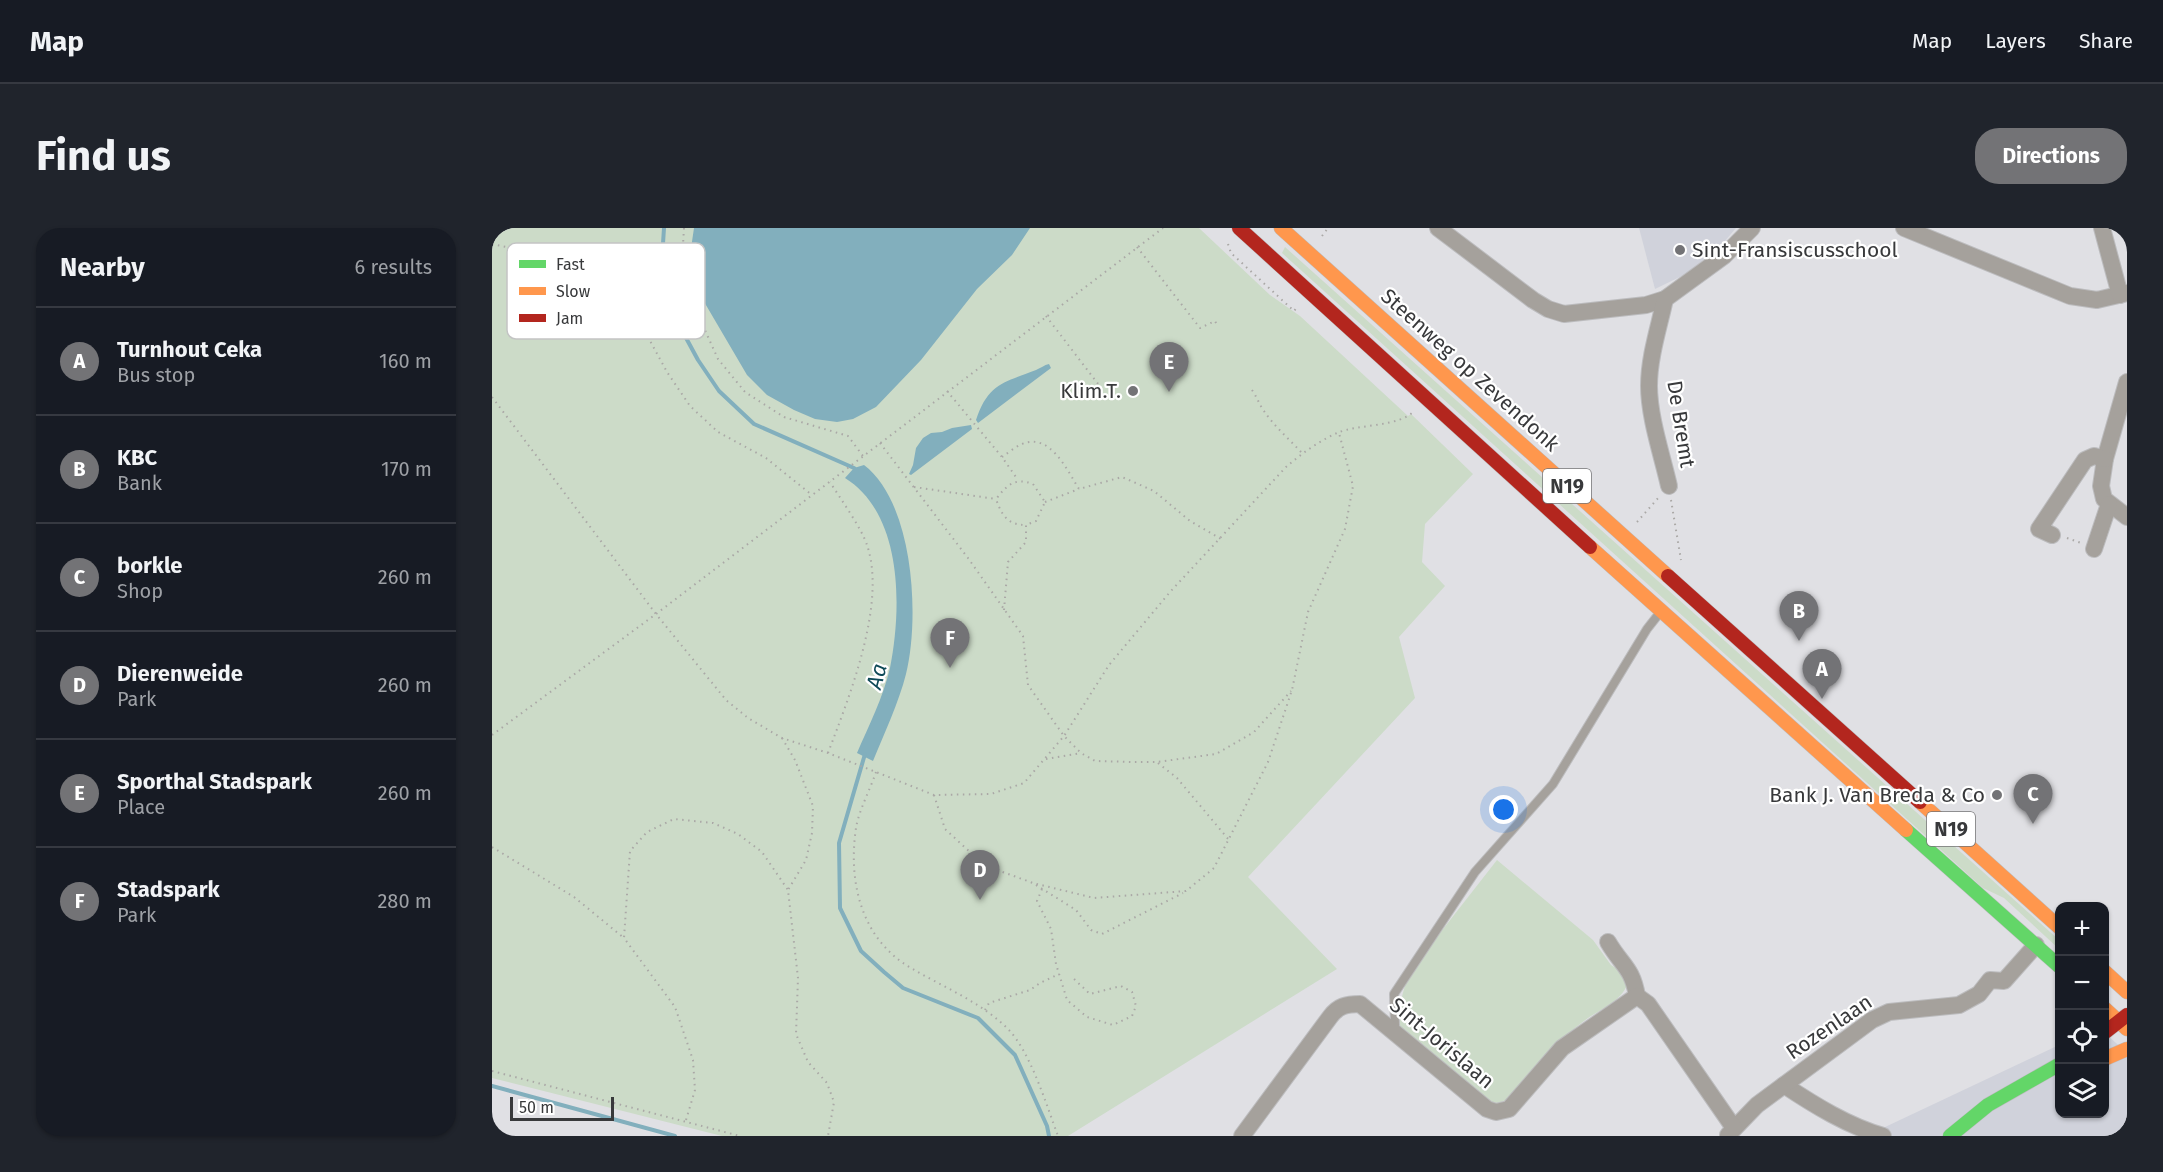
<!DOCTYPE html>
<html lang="en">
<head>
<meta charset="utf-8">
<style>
	body { margin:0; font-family:"Fira Sans",sans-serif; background:#20242c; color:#f1f3f6 }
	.controls { position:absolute; right:18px; bottom:18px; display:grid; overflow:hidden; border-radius:12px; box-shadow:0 2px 4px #0004 }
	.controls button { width:54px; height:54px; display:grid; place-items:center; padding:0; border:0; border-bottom:2px solid #363941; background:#171b24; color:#f1f3f6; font:30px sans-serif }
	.scale { position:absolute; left:18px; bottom:15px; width:104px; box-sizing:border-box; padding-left:6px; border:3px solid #38393b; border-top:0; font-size:16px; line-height:21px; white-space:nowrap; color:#38393b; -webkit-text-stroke:4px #fff; paint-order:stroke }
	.you { position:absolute; left:1012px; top:582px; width:21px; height:21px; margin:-15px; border:4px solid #fff; border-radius:50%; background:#1a73e8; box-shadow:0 0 0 9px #1a73e833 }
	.badge { display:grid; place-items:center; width:39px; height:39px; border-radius:50%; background:#737376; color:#fff; font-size:20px; font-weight:700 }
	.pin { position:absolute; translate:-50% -50px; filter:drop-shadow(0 2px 3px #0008) }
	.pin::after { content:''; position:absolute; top:32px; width:21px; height:18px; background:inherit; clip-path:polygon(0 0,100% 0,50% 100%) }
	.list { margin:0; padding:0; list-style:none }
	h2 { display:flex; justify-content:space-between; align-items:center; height:78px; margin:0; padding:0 24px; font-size:26px }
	h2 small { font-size:20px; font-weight:400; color:#9ea1a6 }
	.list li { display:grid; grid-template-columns:39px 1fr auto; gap:18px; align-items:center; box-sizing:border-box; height:108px; padding:0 24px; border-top:2px solid #363941 }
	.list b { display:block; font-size:22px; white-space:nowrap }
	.list p { margin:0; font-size:20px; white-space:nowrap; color:#9ea1a6 }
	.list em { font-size:20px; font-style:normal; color:#9ea1a6 }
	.icon { flex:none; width:33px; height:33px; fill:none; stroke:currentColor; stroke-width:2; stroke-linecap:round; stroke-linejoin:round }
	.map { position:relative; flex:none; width:1635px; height:908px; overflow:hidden; border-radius:24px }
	header { display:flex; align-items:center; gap:36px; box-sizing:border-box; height:84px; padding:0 30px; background:#171b24; border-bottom:2px solid #363941 }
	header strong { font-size:28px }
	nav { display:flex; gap:33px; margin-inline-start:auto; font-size:21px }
	.intro { display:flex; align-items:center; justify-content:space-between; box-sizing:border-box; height:144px; padding:0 36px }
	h1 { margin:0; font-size:42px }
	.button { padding:15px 27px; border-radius:24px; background:#737376; color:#fff; font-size:21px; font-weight:700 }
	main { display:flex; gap:36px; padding:0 36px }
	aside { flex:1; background:#171b24; border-radius:24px; box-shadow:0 2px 4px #0004 }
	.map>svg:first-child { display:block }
</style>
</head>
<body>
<header>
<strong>Map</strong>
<nav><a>Map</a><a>Layers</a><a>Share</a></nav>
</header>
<div class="intro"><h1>Find us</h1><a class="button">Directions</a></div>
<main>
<aside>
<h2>Nearby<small>6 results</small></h2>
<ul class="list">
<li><span class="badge">A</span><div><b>Turnhout Ceka</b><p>Bus stop</p></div><em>160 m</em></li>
<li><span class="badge">B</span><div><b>KBC</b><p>Bank</p></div><em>170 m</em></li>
<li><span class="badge">C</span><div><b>borkle</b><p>Shop</p></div><em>260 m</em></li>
<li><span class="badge">D</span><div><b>Dierenweide</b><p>Park</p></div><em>260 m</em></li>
<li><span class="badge">E</span><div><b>Sporthal Stadspark</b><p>Place</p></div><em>260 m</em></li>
<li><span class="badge">F</span><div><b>Stadspark</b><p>Park</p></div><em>280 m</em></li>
</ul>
</aside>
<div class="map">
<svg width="1635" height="908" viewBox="0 0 1635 908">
	<rect width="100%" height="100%" fill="#e0e0e4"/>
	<g fill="#d0d2db">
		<path d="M 1147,0 L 1244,0 L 1233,13 L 1196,45 L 1163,61 Z"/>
		<path d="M 1613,805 L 1635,825 L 1635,908 L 1374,908 L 1567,817 L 1568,886 L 1612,886 Z"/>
	</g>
	<g fill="#ccdbc8">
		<path d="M 0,0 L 707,0 L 778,67 L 808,88 L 916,188 L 919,186 L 981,246 L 933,296 L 930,334 L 953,358 L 907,409 L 923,470 L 756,649 L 845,741 L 576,908 L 230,908 L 0,850 Z"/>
		<path d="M 793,19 L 1567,712 L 1567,721 L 1512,670 L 1491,660 L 790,25 Z"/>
		<path d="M 1005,632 L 1101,712 L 1119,737 L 1127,742 L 1136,754 C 1132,771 1110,781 1096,790 C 1064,813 1039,842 1014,872 L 1006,875 L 998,874 L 907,798 L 908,776 L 916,746 Z"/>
	</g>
	<g fill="#82afbd">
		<path d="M 202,0 L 538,0 L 520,27 L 485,61 L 429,132 L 384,179 L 361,191 L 345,194 L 323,191 L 302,182 L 275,167 L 255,147 L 211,72 L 198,27 Z"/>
		<path d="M 557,136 L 559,140 L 486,195 L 484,192 C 496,155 513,154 544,142 C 549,140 552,137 557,136 Z"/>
		<path d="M 479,197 L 480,201 L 419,247 L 417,246 L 421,237 L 424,220 L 431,210 L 439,205 L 450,204 L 460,200 Z"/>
		<path d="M 372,237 C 422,275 428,390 414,446 C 407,474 392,506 381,533 L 365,525 C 377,497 391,470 398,440 C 410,380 411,286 353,250 L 362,240 Z"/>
	</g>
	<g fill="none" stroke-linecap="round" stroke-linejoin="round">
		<g stroke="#82afbd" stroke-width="4">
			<path d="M 172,0 L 170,31 L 180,84 L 206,132 L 227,163 L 262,196 L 362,240 L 365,243"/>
			<path d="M 373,526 L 347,615 L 348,680 L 369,723 L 392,744 L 411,760 L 486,790 L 523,827 L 555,898 L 557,908"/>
			<path d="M 0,858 L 183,908"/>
		</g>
		<g stroke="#bcbcbe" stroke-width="10">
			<path id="lane" d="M 900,802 L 903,797 L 902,766 L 983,644 L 1061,556 L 1155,401 L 1166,387"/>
		</g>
		<g stroke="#bcbcbe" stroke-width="18">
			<g id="street">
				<path d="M 946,0 L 1041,72 L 1056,81 L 1072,86 L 1154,77 L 1173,71 L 1232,28 L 1260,0"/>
				<path d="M 1412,0 L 1578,68 L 1605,72 L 1635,65"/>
				<path d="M 1610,0 L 1628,67"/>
				<path d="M 1173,71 C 1167,99 1157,129 1157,158 C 1157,189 1170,227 1177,258"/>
				<path d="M 1635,154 L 1613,231 L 1609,258 L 1612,271 L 1635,289"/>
				<path d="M 1560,307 L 1547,301 L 1593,232 L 1602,228 L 1613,231"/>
				<path d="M 1602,321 L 1617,276"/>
				<path d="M 1116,714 C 1130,738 1140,739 1145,768"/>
				<path d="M 1292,857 C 1322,877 1356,898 1391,908"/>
				<path d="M 1236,907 L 1265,877 L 1380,792 L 1397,784 L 1467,777 L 1487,766 L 1498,752 L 1512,753 L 1544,717"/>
				<path d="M 750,908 L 838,789 C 846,778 854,776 868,776 L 995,881 L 1004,884 L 1017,881 L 1070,820 L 1145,768 L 1156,776 L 1242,900"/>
			</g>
		</g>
		<g stroke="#bcbcbe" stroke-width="15">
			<g id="fast">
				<path d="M 1414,602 L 1568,739"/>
				<path d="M 1458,908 L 1496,877 L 1568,836"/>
			</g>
		</g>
		<g stroke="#bcbcbe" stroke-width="15">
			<g id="slow">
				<path d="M 789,0 L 1176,348"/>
				<path d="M 1098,319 L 1414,602"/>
				<path d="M 1428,574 L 1568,700"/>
				<path d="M 1612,743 L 1635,764"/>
				<path d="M 1612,780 L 1635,801"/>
				<path d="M 1612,831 L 1635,821"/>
			</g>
		</g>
		<g stroke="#bcbcbe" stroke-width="15">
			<g id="jam">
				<path d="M 747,0 L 1098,319"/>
				<path d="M 1176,348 L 1428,574"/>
				<path d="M 1612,805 L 1635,787"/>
			</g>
		</g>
		<g stroke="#aaa8a6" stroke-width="2" stroke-dasharray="1.5 4.5" stroke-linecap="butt">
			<path d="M 192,0 L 189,49 L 226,131 L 253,164 L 292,189 L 356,208 L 371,228"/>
			<path d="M 830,8 L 836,0"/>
			<path d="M 0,16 L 33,23 L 76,40 L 122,76 L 132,81 L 156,109 L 175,144 L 198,178 L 226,204 L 274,230 L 320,267"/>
			<path d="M 736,16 L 739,25 L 802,83 L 806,78"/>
			<path d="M 645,19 L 708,100 L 723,93 L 725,97"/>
			<path d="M 34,24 L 40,51"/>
			<path d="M 554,88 L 610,161"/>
			<path d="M 760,162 C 765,169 767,176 772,183 C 782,198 797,211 810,225"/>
			<path d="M 455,163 L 510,229 L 526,252"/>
			<path d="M 0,169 L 164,386 L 234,472 L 256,490 L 290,510 L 336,525 L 442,567 L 499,566 L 532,555 L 572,508 L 617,437 L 678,364 L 794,239 C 809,226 827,213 845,205 C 865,196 908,199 922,183"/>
			<path d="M 388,215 L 476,330 L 531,408 L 536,457 L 572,508 L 589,525 L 603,533 L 641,534 L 665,534 L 724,526 L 762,504 L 799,463"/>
			<path d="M 510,229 C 516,225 523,219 530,216 C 558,204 575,242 587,261 L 630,249 L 662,263 L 698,293 L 729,311"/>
			<path d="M 422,259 L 504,271"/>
			<path d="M 1179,272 L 1189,332"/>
			<path d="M 553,274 L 587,261"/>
			<path d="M 1145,294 L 1167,269"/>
			<path d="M 1575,310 L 1589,315"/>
			<path d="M 512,382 L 516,334 L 534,314 L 534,297 L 544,293 L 553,274 L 541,256 C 523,249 515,257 504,271 C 510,288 516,297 534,297"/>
			<path d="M 0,507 L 164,386 L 671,0"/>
			<path d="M 290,510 L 303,532 L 321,578 L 320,605 L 314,632 L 296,662 L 306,750 L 304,806 L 316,834 L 335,855 L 342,874 L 336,908"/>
			<path d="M 336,525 C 357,469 395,376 375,317 C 370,301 348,270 338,254"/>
			<path d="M 554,531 L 589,525"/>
			<path d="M 666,535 L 685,550 L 737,612"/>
			<path d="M 384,544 C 378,562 367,582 364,600 C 356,654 369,711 419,740 C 451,759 489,774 516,801 C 539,825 554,876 566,908"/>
			<path d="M 442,567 L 453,601 L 479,625 L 508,643 L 541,655 L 602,670 L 694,663 L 722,640 L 776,534 L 800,462 L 816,384 L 853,301 L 861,258 L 847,205"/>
			<path d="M 0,619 L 82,669 L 132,710"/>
			<path d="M 544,657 L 584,682 L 599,702 L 610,706 L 691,665"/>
			<path d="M 550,661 L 545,673 L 559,701 L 564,736 L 575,772 L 595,789 L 621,797 L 640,788 L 644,778 L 640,764 L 629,758 L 598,766 L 582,751"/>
			<path d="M 493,782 L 497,775 L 538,762 L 548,755 L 567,746"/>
			<path d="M 0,843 L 248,908"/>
			<path d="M 194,892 L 203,862 L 201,832 L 183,779 L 132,710 L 138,623 L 155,604 L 182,591 L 221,595 L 246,606 L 270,624 L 296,662"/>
		</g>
		<use href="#lane" stroke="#a5a19c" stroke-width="8"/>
		<use href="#street" stroke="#a5a19c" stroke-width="16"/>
		<use href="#fast" stroke="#63d668" stroke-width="14"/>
		<use href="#slow" stroke="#ff974d" stroke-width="14"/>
		<use href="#jam" stroke="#b3261e" stroke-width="14"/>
	</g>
	<g fill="#737376" stroke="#fff" stroke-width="2">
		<circle cx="1188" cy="22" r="6"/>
		<circle cx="641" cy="163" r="6"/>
		<circle cx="1505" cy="567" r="6"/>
	</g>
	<g text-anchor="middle" stroke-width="4.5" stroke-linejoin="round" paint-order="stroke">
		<g fill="#fff" stroke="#747476" stroke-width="1.5">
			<rect x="1051" y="241" width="48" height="34" rx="4.5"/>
			<rect x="1435" y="584" width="48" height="34" rx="4.5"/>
		</g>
		<g font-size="20" font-weight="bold" fill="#38393b">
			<text x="1075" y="265">N19</text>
			<text x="1459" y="608">N19</text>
		</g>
		<g font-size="21" fill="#38393b" stroke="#fff" text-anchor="end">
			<text x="1200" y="29" text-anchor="start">Sint-Fransiscusschool</text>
			<text x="629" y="170">Klim.T.</text>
			<text x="1493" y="574">Bank J. Van Breda &amp; Co</text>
		</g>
		<g font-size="21" fill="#38393b" stroke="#fff">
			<text transform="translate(978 142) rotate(42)" y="7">Steenweg op Zevendonk</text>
			<text transform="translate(1189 196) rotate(81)" y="7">De Bremt</text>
			<text transform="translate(1337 799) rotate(-34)" y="7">Rozenlaan</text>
			<text transform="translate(950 815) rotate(40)" y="7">Sint-Jorislaan</text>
		</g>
		<g font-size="22" font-style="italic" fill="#0e4957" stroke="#fff">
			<text transform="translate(384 448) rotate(-75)" y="8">Aa</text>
		</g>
	</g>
	<rect x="15" y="15" width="198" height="96" rx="9" fill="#fff" stroke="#c3c4c4" stroke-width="1.5"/>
	<rect x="27" y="32" width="27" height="8" fill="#63d668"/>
	<rect x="27" y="59" width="27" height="8" fill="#ff974d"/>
	<rect x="27" y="86" width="27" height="8" fill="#b3261e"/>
	<g font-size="16" fill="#38393b">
		<text x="64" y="42">Fast</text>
		<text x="64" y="69">Slow</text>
		<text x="64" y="96">Jam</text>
	</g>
</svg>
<div class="controls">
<button>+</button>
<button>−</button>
<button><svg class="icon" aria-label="locate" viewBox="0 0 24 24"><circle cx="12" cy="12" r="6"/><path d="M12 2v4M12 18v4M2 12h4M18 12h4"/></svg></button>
<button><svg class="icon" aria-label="layers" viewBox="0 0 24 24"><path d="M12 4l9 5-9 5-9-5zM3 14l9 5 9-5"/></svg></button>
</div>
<div class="scale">50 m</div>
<div class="you"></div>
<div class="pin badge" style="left:1330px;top:471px">A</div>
<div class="pin badge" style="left:1307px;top:413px">B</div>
<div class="pin badge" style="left:1541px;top:596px">C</div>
<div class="pin badge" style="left:488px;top:672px">D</div>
<div class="pin badge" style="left:677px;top:164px">E</div>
<div class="pin badge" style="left:458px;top:440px">F</div>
</div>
</main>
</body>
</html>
